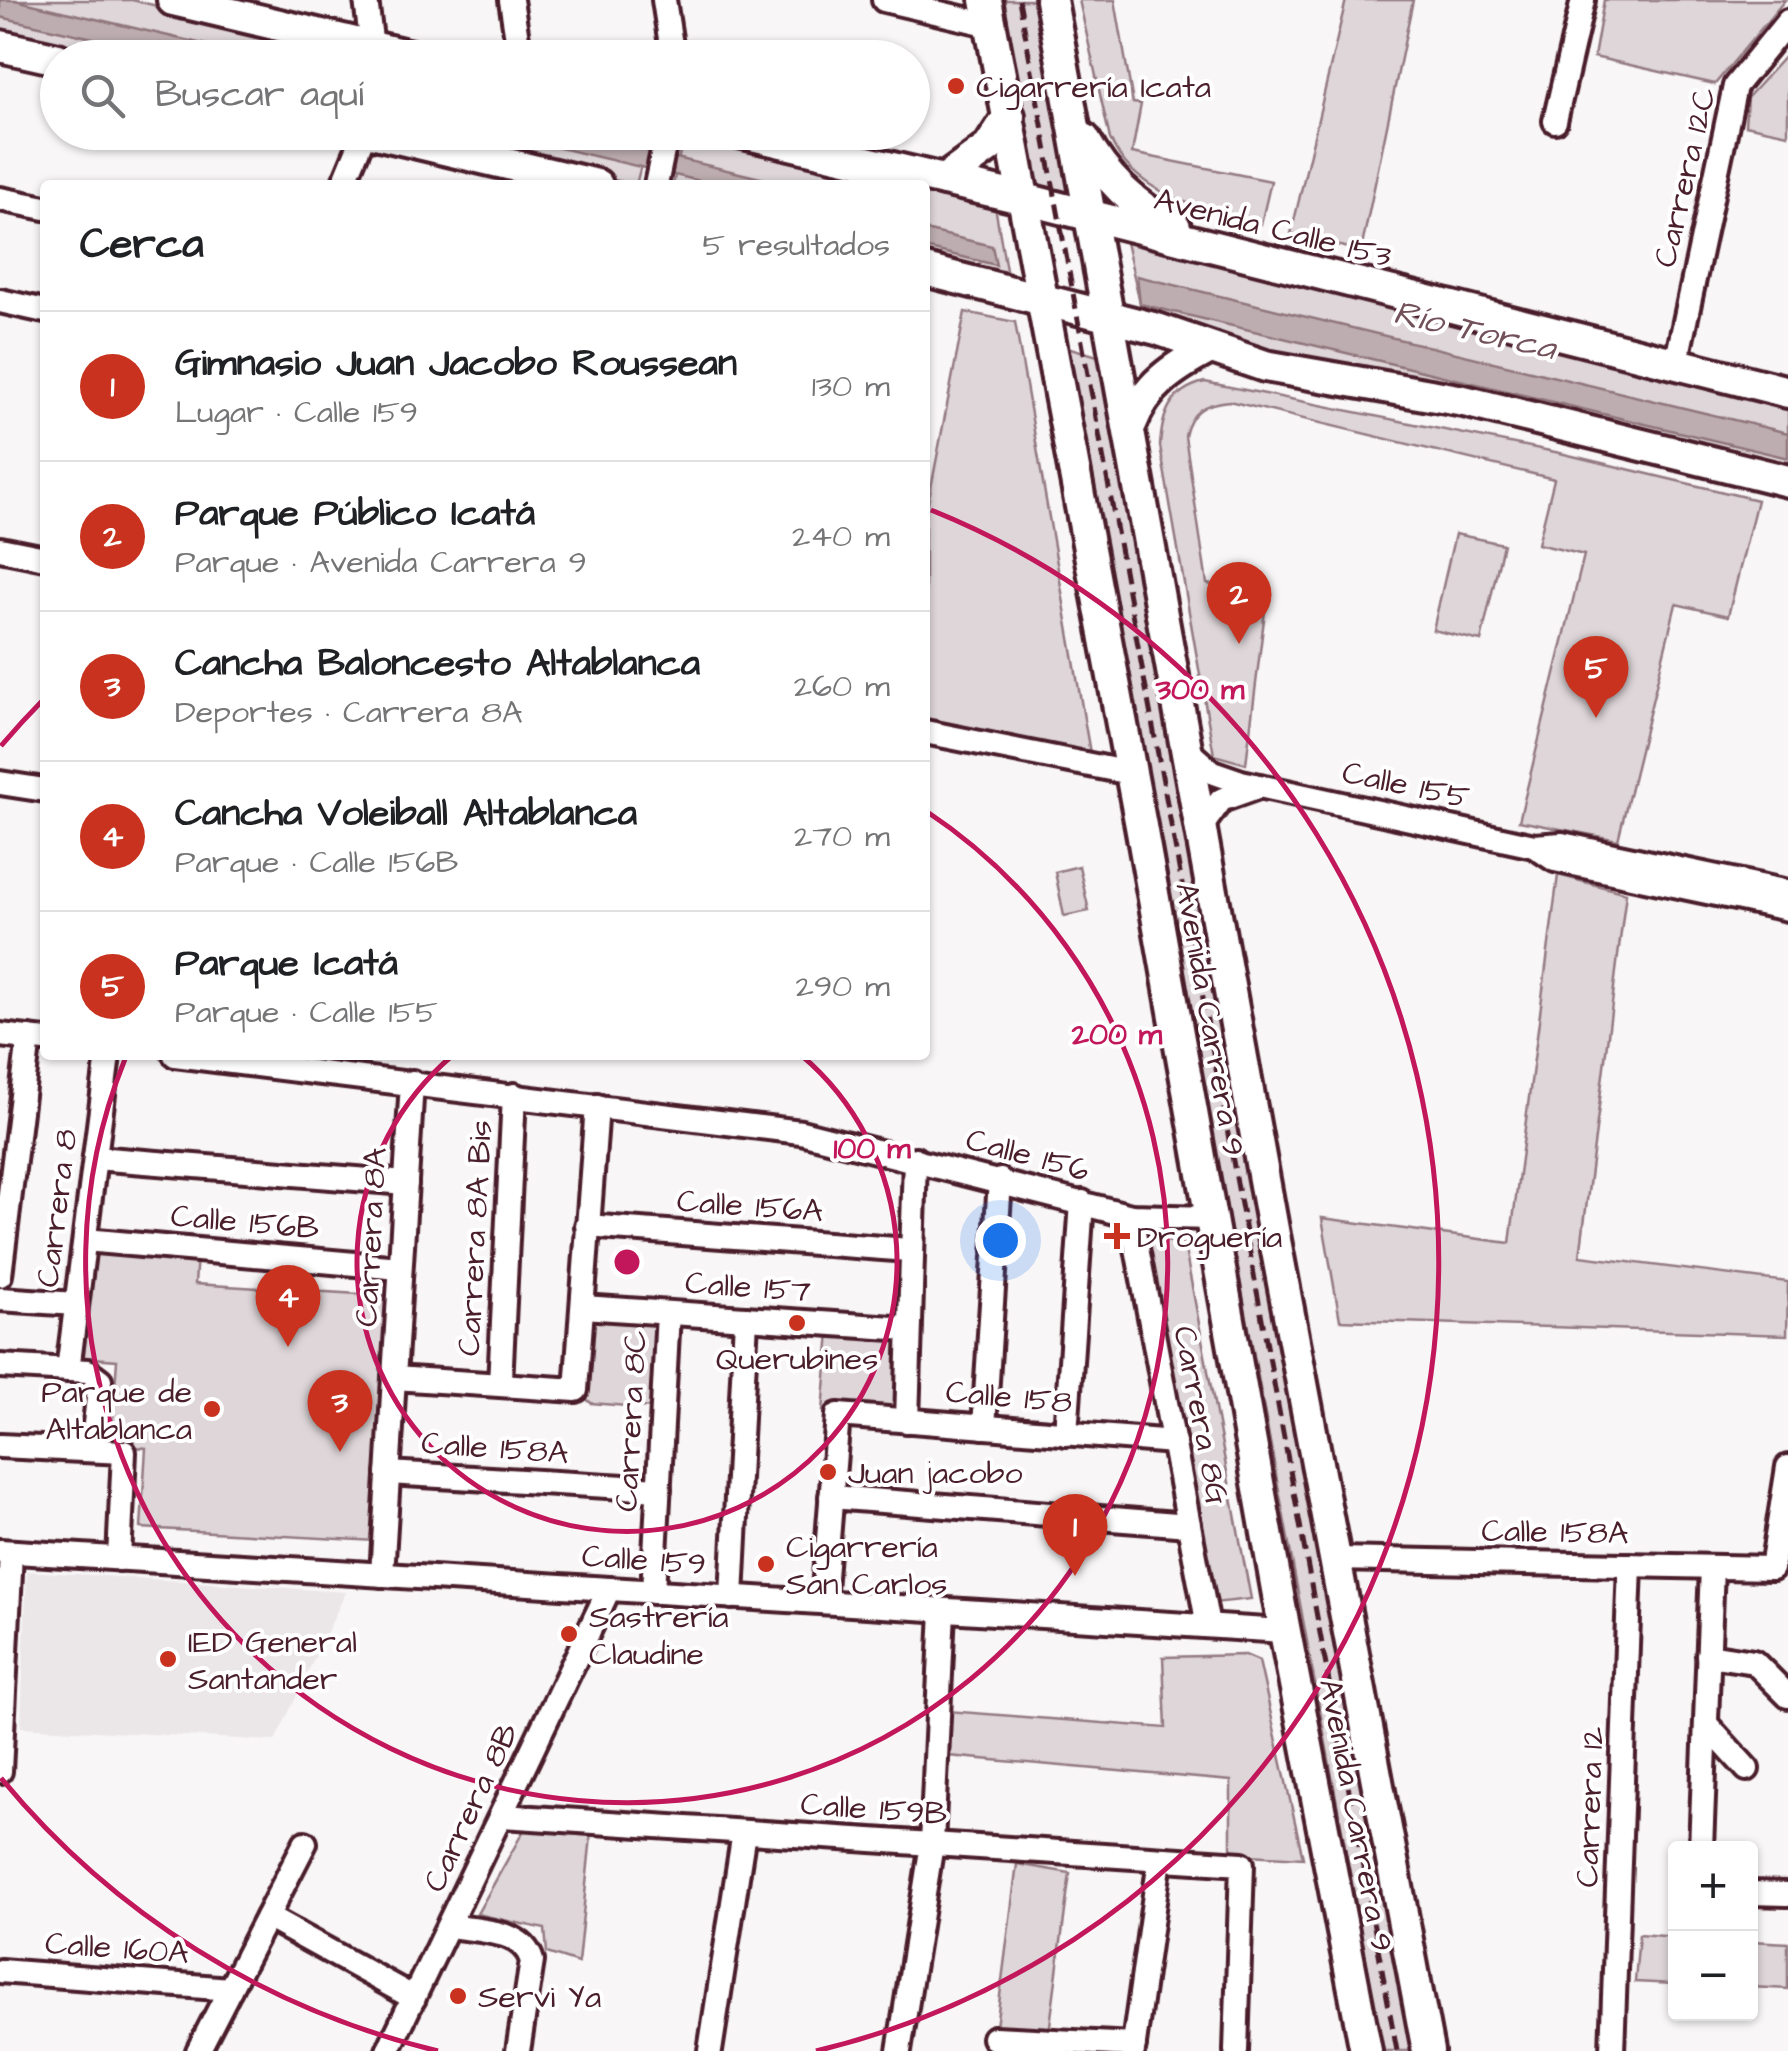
<!DOCTYPE html>
<html lang="es">
<head>
<meta charset="utf-8">
<style>
	body { margin:0; font-family:"Architects Daughter",sans-serif; background:#f2f2f2; color:#202124 }
	.controls { position:absolute; right:30px; bottom:30px; display:grid; overflow:hidden; border-radius:10px; box-shadow:0 2px 8px #0004 }
	.controls button { width:90px; height:90px; display:grid; place-items:center; padding:0; border:0; border-bottom:2px solid #e0e0e0; background:#fff; color:#202124; font:50px sans-serif }
	.you { position:absolute; left:1000px; top:1240px; width:35px; height:35px; margin:-25px; border:8px solid #fff; border-radius:50%; background:#1a73e8; box-shadow:0 0 0 15px #1a73e833 }
	.badge { display:grid; place-items:center; width:65px; height:65px; border-radius:50%; background:#c8321e; color:#fff; font-size:32px; font-weight:700 }
	.pin { position:absolute; translate:-50% -82px; filter:drop-shadow(0 2px 5px #0008) }
	.pin::after { content:''; position:absolute; top:52px; width:35px; height:30px; background:inherit; clip-path:polygon(0 0,100% 0,50% 100%) }
	.list { margin:0; padding:0; list-style:none }
	h2 { display:flex; justify-content:space-between; align-items:center; height:130px; margin:0; padding:0 40px; font-size:42px }
	h2 small { font-size:32px; font-weight:400; color:#757577 }
	.list li { display:grid; grid-template-columns:65px 1fr auto; gap:30px; align-items:center; box-sizing:border-box; height:150px; padding:0 40px; border-top:2px solid #e0e0e0 }
	.list b { display:block; font-size:38px; white-space:nowrap }
	.list p { margin:0; font-size:32px; white-space:nowrap; color:#757577 }
	.list em { font-size:32px; font-style:normal; color:#757577 }
	.icon { flex:none; width:55px; height:55px; fill:none; stroke:currentColor; stroke-width:2; stroke-linecap:round; stroke-linejoin:round }
	.map { position:relative; flex:none; width:1788px; height:2051px; overflow:hidden }
	.search { position:absolute; background:#fff; box-shadow:0 2px 8px #0004; left:40px; top:40px; width:890px; height:110px; display:flex; align-items:center; gap:25px; box-sizing:border-box; padding:0 35px; border-radius:55px; color:#757577; font-size:38px }
	.panel { position:absolute; background:#fff; box-shadow:0 2px 8px #0004; left:40px; top:180px; width:890px; height:880px; border-radius:10px }
	.map>svg:first-child { display:block }
</style>
</head>
<body>
<div class="map">
<svg width="1788" height="2051" viewBox="0 0 1788 2051">
	<rect width="100%" height="100%" fill="#f8f6f7"/>
	<filter id="ink" filterUnits="userSpaceOnUse"><feTurbulence type="fractalNoise" baseFrequency=".01" numOctaves="2"/><feDisplacementMap in="SourceGraphic" scale="20" xChannelSelector="R" yChannelSelector="G"/><feConvolveMatrix kernelMatrix="1 2 1 2 8 2 1 2 1" color-interpolation-filters="sRGB"/></filter>
	<g filter="url(#ink)">
		<path fill="#ebe6e8" d="M 27,1571 L 346,1592 L 275,1741 L 21,1727 Z"/>
		<g fill="#ded6d9" stroke="#947a82" stroke-width="2.5">
			<path d="M 0,0 L 132,0 L 372,57 L 87,58 L 0,37 Z"/>
			<path d="M 1003,0 L 1039,0 L 1070,171 L 1069,193 L 1054,195 L 1038,190 Z"/>
			<path d="M 1079,0 L 1115,0 L 1133,103 L 1141,104 L 1132,153 L 1271,181 L 1261,224 C 1203,208 1137,198 1110,139 Z"/>
			<path d="M 1346,0 L 1413,0 L 1361,251 L 1291,234 Z"/>
			<path d="M 1604,0 L 1785,0 L 1715,84 L 1594,57 Z"/>
			<path d="M 1788,53 L 1788,134 L 1745,125 L 1747,98 Z"/>
			<path d="M 690,132 L 994,200 L 1007,276 L 925,260 L 925,185 L 673,185 L 684,133 Z"/>
			<path d="M 407,133 L 649,133 L 636,185 Z"/>
			<path d="M 1125,238 L 1788,402 L 1788,469 L 1268,355 L 1142,311 Z"/>
			<path d="M 965,312 L 1015,322 L 1090,753 L 925,722 L 925,519 Z"/>
			<path d="M 1067,347 L 1101,357 L 1413,2051 L 1383,2051 Z"/>
			<path d="M 1205,382 L 1560,453 L 1757,500 L 1728,616 L 1676,604 L 1618,840 L 1519,821 L 1584,555 L 1538,544 L 1554,479 L 1229,401 C 1204,403 1190,412 1185,436 L 1207,584 L 1267,595 L 1246,764 L 1214,755 L 1160,446 C 1162,414 1170,390 1205,382 Z"/>
			<path d="M 1455,534 L 1503,544 L 1481,641 L 1433,630 Z"/>
			<path d="M 1079,866 L 1089,911 L 1064,916 L 1055,872 Z"/>
			<path d="M 1558,875 L 1626,893 L 1580,1256 L 1788,1282 L 1787,1335 L 1340,1320 L 1322,1218 L 1510,1243 Z"/>
			<path d="M 1147,1238 L 1184,1244 L 1251,1599 L 1214,1603 Z"/>
			<path d="M 87,1247 L 197,1254 L 195,1284 L 392,1296 L 376,1541 L 141,1528 L 146,1448 L 111,1445 L 117,1360 L 80,1357 Z"/>
			<path d="M 583,1308 L 668,1313 L 663,1409 L 591,1403 L 576,1390 Z"/>
			<path d="M 830,1332 L 901,1339 L 901,1414 L 823,1411 Z"/>
			<path d="M 1245,1655 L 1259,1661 L 1303,1858 L 1231,1854 L 1231,1781 L 948,1756 L 948,1711 L 1166,1728 L 1163,1657 Z"/>
			<path d="M 524,1830 L 591,1836 L 578,1963 L 547,1953 L 545,1929 L 477,1914 Z"/>
			<path d="M 1017,1864 L 1070,1873 L 1049,2033 L 996,2027 Z"/>
			<path d="M 1639,1934 L 1675,1937 L 1675,1984 L 1635,1982 Z"/>
			<path d="M 1751,1941 L 1788,1943 L 1788,1989 L 1751,1987 Z"/>
		</g>
		<g fill="#bdadb0" stroke="#8f747b" stroke-width="2.5">
			<path d="M 0,0 L 15,0 L 258,57 L 176,57 L 0,17 Z"/>
			<path d="M 496,133 L 572,133 L 790,185 L 717,185 Z"/>
			<path d="M 925,230 L 992,246 L 996,265 L 925,248 Z"/>
			<path d="M 1137,276 L 1788,433 L 1788,458 L 1140,304 Z"/>
		</g>
		<g fill="none" stroke-linecap="round" stroke-linejoin="round">
			<g stroke="#4a1f2b" stroke-width="30">
				<g id="minor">
					<path d="M 366,0 L 372,47"/>
					<path d="M 511,0 L 520,58"/>
					<path d="M 664,0 L 673,58"/>
					<path d="M 884,0 L 991,25"/>
					<path d="M 1555,121 L 1583,0"/>
					<path d="M 343,185 L 365,132"/>
					<path d="M 656,185 L 667,132"/>
					<path d="M 0,199 L 45,208"/>
					<path d="M 0,301 L 45,311"/>
					<path d="M 1676,364 L 1735,86 L 1788,21"/>
					<path d="M 0,549 L 45,558"/>
					<path d="M 925,732 L 1130,773"/>
					<path d="M 1189,752 L 1212,772 L 1241,782 L 1534,846 L 1562,844 L 1788,892"/>
					<path d="M 0,783 L 45,790"/>
					<path d="M 1202,826 L 1221,800 L 1255,788"/>
					<path d="M 1534,846 L 1555,860 L 1788,909"/>
					<path d="M 0,1035 L 45,1040"/>
					<path d="M 175,1055 L 801,1132 L 1131,1216 L 1211,1218"/>
					<path d="M 95,1158 L 406,1183"/>
					<path d="M 1131,1216 L 1208,1626"/>
					<path d="M 587,1226 L 909,1250"/>
					<path d="M 85,1240 L 400,1268"/>
					<path d="M 0,1275 L 29,1038"/>
					<path d="M 0,1299 L 76,1304"/>
					<path d="M 583,1307 L 908,1329"/>
					<path d="M 0,1366 L 88,1371 L 100,1380 L 92,1450"/>
					<path d="M 68,1370 L 108,1055"/>
					<path d="M 394,1378 L 576,1390 L 597,1106"/>
					<path d="M 500,1384 L 514,1095"/>
					<path d="M 907,1421 L 915,1159"/>
					<path d="M 984,1427 L 1000,1180"/>
					<path d="M 1066,1434 L 1082,1202"/>
					<path d="M 0,1446 L 124,1452 L 119,1559"/>
					<path d="M 388,1473 L 659,1489"/>
					<path d="M 831,1497 L 1189,1525"/>
					<path d="M 0,1551 L 1284,1631"/>
					<path d="M 1336,1559 L 1772,1568"/>
					<path d="M 1772,1568 L 1788,1467"/>
					<path d="M 382,1575 L 412,1082"/>
					<path d="M 653,1592 L 668,1313"/>
					<path d="M 732,1597 L 746,1318"/>
					<path d="M 823,1602 L 838,1415 L 1174,1442"/>
					<path d="M 1708,1655 L 1754,1662 L 1788,1696"/>
					<path d="M 1707,1725 L 1747,1769"/>
					<path d="M 0,1771 L 11,1552"/>
					<path d="M 502,1816 L 1242,1864 L 1236,2051"/>
					<path d="M 1701,1848 L 1712,1567"/>
					<path d="M 1750,1893 L 1788,1894"/>
					<path d="M 267,1917 L 414,1998"/>
					<path d="M 449,1926 C 479,1931 523,1929 532,1961 L 518,2051"/>
					<path d="M 0,1971 L 230,1989"/>
					<path d="M 994,2038 L 1134,2045"/>
					<path d="M 198,2051 L 305,1843"/>
					<path d="M 388,2051 L 609,1589"/>
					<path d="M 710,2051 L 744,1832"/>
					<path d="M 899,2051 L 932,1844 L 943,1610"/>
					<path d="M 1133,2051 L 1160,1859"/>
					<path d="M 1612,2051 L 1630,1565"/>
				</g>
			</g>
			<g stroke="#4a1f2b" stroke-width="38">
				<g id="major">
					<path d="M 173,0 L 419,58"/>
					<path d="M 986,0 L 1141,826 L 1280,1606 L 1366,2051"/>
					<path d="M 1051,0 L 1274,1235 L 1428,2051"/>
					<path d="M 0,46 L 58,59"/>
					<path d="M 371,132 L 597,185"/>
					<path d="M 739,132 L 1025,199 L 1788,392"/>
					<path d="M 1084,139 C 1105,179 1135,207 1175,227"/>
					<path d="M 944,180 L 989,147 L 1009,116"/>
					<path d="M 925,270 L 1157,329 L 1265,366 L 1464,401 L 1788,481"/>
					<path d="M 1131,424 C 1146,385 1174,367 1210,348"/>
				</g>
			</g>
			<use href="#minor" stroke="#fff" stroke-width="22"/>
			<use href="#major" stroke="#fff" stroke-width="30"/>
			<path stroke="#4a1f2b" stroke-width="5" stroke-dasharray="15 8" stroke-linecap="butt" d="M 1019,0 L 1397,2051"/>
		</g>
	</g>
	<g fill="none" stroke="#c2185b" stroke-width="5">
		<path d="M801 1055A270 270 0 1 1 453 1055"/>
		<path d="M926 811A541 541 0 1 1 125 1059"/>
		<path d="M438 2051A811 811 0 0 1 1 1778M1 746A811 811 0 0 1 44 699M931 510A811 811 0 0 1 816 2051"/>
	</g>
	<g fill="#c8321e" stroke="#fff" stroke-width="4">
		<circle cx="956" cy="86" r="10"/>
		<path d="M1112 1221h10v10h10v10h-10v10h-10v-10h-10v-10h10z"/>
		<circle cx="797" cy="1323" r="10"/>
		<circle cx="212" cy="1409" r="10"/>
		<circle cx="828" cy="1472" r="10"/>
		<circle cx="766" cy="1564" r="10"/>
		<circle cx="569" cy="1634" r="10"/>
		<circle cx="168" cy="1659" r="10"/>
		<circle cx="458" cy="1996" r="10"/>
	</g>
	<g text-anchor="middle" stroke-width="8" stroke-linejoin="round" paint-order="stroke">
		<g font-size="32" fill="#4a1f2b" stroke="#fff" text-anchor="start">
			<text x="976" y="97">Cigarrería Icata</text>
			<text x="1137" y="1247">Droguería</text>
			<text x="797" y="1369" text-anchor="middle">Querubines</text>
			<text x="192" y="1402" text-anchor="end">Parque de<tspan x="192" dy="37">Altablanca</tspan></text>
			<text x="848" y="1483">Juan jacobo</text>
			<text x="786" y="1557">Cigarrería<tspan x="786" dy="37">San Carlos</tspan></text>
			<text x="589" y="1627">Sastrería<tspan x="589" dy="37">Claudine</tspan></text>
			<text x="188" y="1652">IED General<tspan x="188" dy="37">Santander</tspan></text>
			<text x="478" y="2007">Servi Ya</text>
		</g>
		<g font-size="32" fill="#4a1f2b" stroke="#fff">
			<text transform="translate(1684 177) rotate(-77)" y="11">Carrera 12C</text>
			<text transform="translate(1273 227) rotate(14)" y="11">Avenida Calle 153</text>
			<text transform="translate(1406 784) rotate(12)" y="11">Calle 155</text>
			<text transform="translate(1211 1019) rotate(80)" y="11">Avenida Carrera 9</text>
			<text transform="translate(1028 1154) rotate(15)" y="11">Calle 156</text>
			<text transform="translate(750 1205) rotate(4)" y="11">Calle 156A</text>
			<text transform="translate(56 1208) rotate(-83)" y="11">Carrera 8</text>
			<text transform="translate(245 1221) rotate(5)" y="11">Calle 156B</text>
			<text transform="translate(370 1237) rotate(-87)" y="11">Carrera 8A</text>
			<text transform="translate(474 1238) rotate(-87)" y="11">Carrera 8A Bis</text>
			<text transform="translate(748 1286) rotate(4)" y="11">Calle 157</text>
			<text transform="translate(1009 1396) rotate(5)" y="11">Calle 158</text>
			<text transform="translate(1202 1415) rotate(79)" y="11">Carrera 8G</text>
			<text transform="translate(630 1421) rotate(-87)" y="11">Carrera 8C</text>
			<text transform="translate(495 1447) rotate(4)" y="11">Calle 158A</text>
			<text transform="translate(1555 1531) rotate(1)" y="11">Calle 158A</text>
			<text transform="translate(644 1559) rotate(4)" y="11">Calle 159</text>
			<text transform="translate(470 1807) rotate(-65)" y="11">Carrera 8B</text>
			<text transform="translate(1589 1807) rotate(-88)" y="11">Carrera 12</text>
			<text transform="translate(874 1808) rotate(4)" y="11">Calle 159B</text>
			<text transform="translate(1357 1815) rotate(79)" y="11">Avenida Carrera 9</text>
			<text transform="translate(117 1947) rotate(4)" y="11">Calle 160A</text>
		</g>
		<g font-size="35" font-style="italic" fill="#72515a" stroke="#fff">
			<text transform="translate(1475 329) rotate(13)" y="12">Río Torca</text>
		</g>
	</g>
	<circle cx="627" cy="1262" r="15" fill="#c2185b" stroke="#fff" stroke-width="5"/>
	<g font-size="30" text-anchor="middle" font-weight="bold" fill="#c2185b" stroke="#fff" stroke-width="8" stroke-linejoin="round" paint-order="stroke">
		<text x="1200" y="699">300 m</text>
		<text x="1117" y="1044">200 m</text>
		<text x="872" y="1158">100 m</text>
	</g>
</svg>
<div class="controls">
<button>+</button>
<button>−</button>
</div>
<div class="you"></div>
<div class="pin badge" style="left:1075px;top:1576px">1</div>
<div class="pin badge" style="left:1239px;top:644px">2</div>
<div class="pin badge" style="left:340px;top:1452px">3</div>
<div class="pin badge" style="left:288px;top:1347px">4</div>
<div class="pin badge" style="left:1596px;top:718px">5</div>
<div class="search"><svg class="icon" aria-label="search" viewBox="0 0 24 24"><circle cx="10" cy="10" r="6"/><path d="M15 15l6 6"/></svg>Buscar aquí</div>
<section class="panel">
<h2>Cerca<small>5 resultados</small></h2>
<ul class="list">
<li><span class="badge">1</span><div><b>Gimnasio Juan Jacobo Roussean</b><p>Lugar · Calle 159</p></div><em>130 m</em></li>
<li><span class="badge">2</span><div><b>Parque Público Icatá</b><p>Parque · Avenida Carrera 9</p></div><em>240 m</em></li>
<li><span class="badge">3</span><div><b>Cancha Baloncesto Altablanca</b><p>Deportes · Carrera 8A</p></div><em>260 m</em></li>
<li><span class="badge">4</span><div><b>Cancha Voleiball Altablanca</b><p>Parque · Calle 156B</p></div><em>270 m</em></li>
<li><span class="badge">5</span><div><b>Parque Icatá</b><p>Parque · Calle 155</p></div><em>290 m</em></li>
</ul>
</section>
</div>
</body>
</html>
